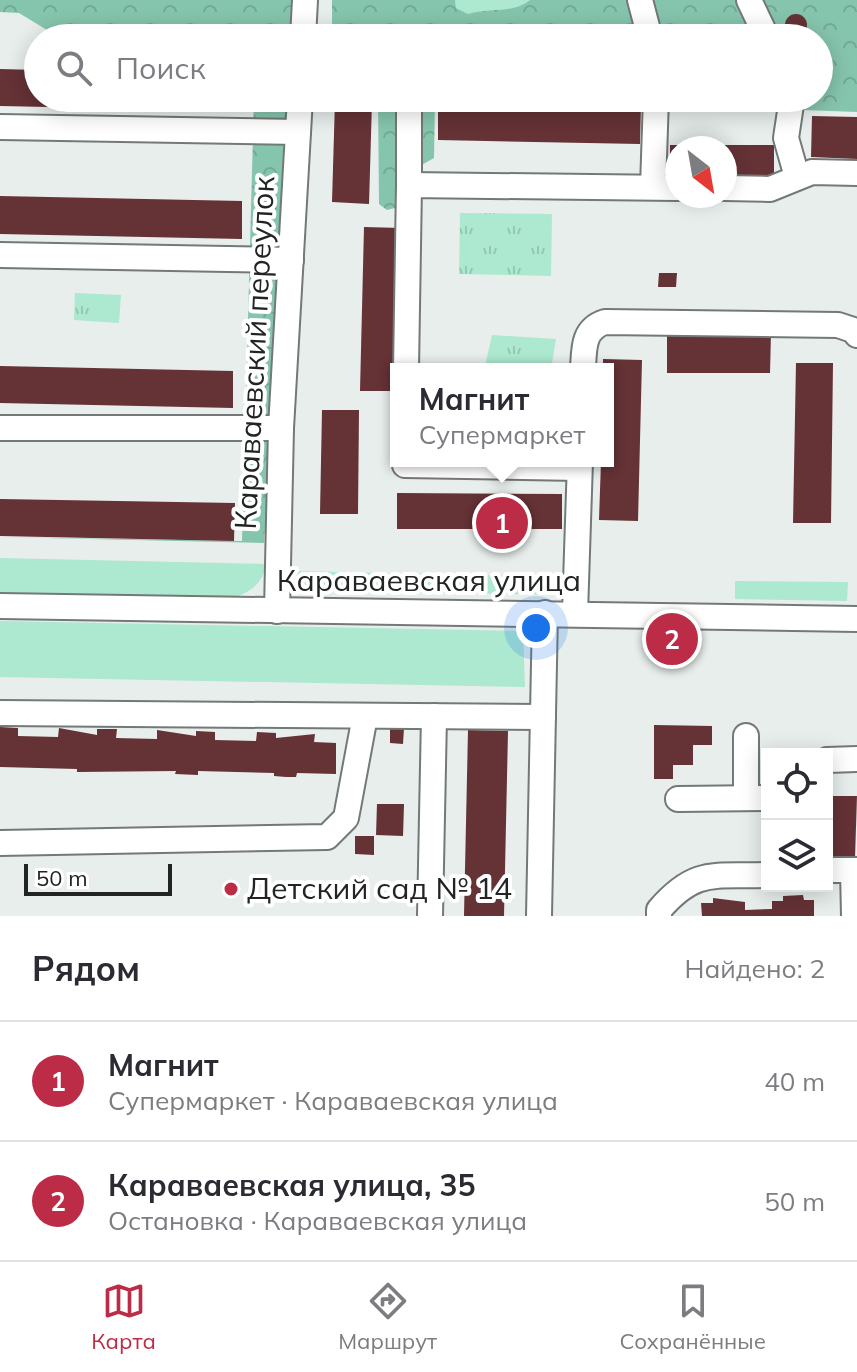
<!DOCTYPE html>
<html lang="ru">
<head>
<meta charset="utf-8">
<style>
	body { margin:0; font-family:Mulish,sans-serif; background:#f2f2f3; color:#2b2b33 }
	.controls { position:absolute; right:24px; bottom:24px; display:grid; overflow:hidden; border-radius:0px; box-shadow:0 4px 20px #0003 }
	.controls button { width:72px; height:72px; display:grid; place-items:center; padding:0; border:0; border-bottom:2px solid #e1e1e2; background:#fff; color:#2b2b33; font:40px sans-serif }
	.compass { position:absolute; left:665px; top:136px; width:72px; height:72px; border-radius:50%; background:#fff; box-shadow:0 4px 20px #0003; rotate:149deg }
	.scale { position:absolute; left:24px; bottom:20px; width:148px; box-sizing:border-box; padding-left:8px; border:4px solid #212423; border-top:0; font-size:22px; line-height:28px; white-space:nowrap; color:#212423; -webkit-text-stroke:6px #fff; paint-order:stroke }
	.you { position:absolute; left:536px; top:628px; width:28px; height:28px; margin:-20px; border:6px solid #fff; border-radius:50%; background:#1a73e8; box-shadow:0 0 0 12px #1a73e833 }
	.badge { display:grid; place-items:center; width:52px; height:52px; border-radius:50%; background:#bc2c46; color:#fff; font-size:26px; font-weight:700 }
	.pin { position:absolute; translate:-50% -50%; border:4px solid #fff; box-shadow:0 2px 8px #0006 }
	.popup { position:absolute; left:390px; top:363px; width:224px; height:104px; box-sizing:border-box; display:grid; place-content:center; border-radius:0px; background:#fff; filter:drop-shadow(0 2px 6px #0005); font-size:26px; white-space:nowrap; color:#7c7c81 }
	.popup b { font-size:30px; color:#2b2b33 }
	.popup::after { content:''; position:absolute; left:50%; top:100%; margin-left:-16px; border:16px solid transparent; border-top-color:#fff }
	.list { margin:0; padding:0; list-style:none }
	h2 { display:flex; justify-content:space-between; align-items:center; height:104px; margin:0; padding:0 32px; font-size:34px }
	h2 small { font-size:26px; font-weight:400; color:#7c7c81 }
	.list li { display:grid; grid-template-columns:52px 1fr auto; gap:24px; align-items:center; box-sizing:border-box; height:120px; padding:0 32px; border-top:2px solid #e1e1e2 }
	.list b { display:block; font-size:30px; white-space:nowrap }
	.list p { margin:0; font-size:26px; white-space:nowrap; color:#7c7c81 }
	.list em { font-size:26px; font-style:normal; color:#7c7c81 }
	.icon { flex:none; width:44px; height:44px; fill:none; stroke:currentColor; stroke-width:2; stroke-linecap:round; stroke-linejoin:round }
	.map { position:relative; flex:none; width:857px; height:916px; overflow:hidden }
	.search { position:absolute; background:#fff; box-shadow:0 4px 20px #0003; left:24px; right:24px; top:24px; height:88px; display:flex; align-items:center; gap:20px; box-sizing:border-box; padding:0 28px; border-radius:44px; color:#7c7c81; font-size:30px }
	.sheet { height:344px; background:#fff }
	nav { display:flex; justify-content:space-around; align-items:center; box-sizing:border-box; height:112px; border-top:2px solid #e1e1e2; background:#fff; font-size:22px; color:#7c7c81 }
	nav a { display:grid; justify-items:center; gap:4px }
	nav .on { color:#bc2c46 }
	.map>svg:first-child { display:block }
</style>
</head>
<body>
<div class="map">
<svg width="857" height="916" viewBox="0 0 857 916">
	<defs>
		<pattern id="forest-crowns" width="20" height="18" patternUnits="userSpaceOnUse" patternTransform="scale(2)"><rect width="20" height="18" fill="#86c5ad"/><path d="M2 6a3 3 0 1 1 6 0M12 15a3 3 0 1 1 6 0" fill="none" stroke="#73a995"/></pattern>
		<pattern id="park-tufts" width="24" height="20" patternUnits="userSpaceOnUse" patternTransform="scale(2)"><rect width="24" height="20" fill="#ade8d0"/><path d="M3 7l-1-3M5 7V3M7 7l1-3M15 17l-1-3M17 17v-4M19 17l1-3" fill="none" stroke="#95c7b2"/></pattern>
	</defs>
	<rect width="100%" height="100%" fill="#e7eeeb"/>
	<g fill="#ade8d0">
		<path d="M 455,0 L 530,0 C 512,14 490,7 468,14 L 456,8 Z"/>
		<path d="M 0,558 L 266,564 C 263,582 252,592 235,597 L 0,593 Z"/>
		<path d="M 292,571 L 567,577 L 567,595 L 328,591 L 302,585 Z"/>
		<path d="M 735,581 L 848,582 L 847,601 L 735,599 Z"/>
		<path d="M 0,621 L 523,631 L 525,687 L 0,677 Z"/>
	</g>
	<g fill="url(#forest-crowns)">
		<path d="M 0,0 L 297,0 L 295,38 L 60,38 L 19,13 L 0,12 Z"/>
		<path d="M 332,0 L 455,0 L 456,8 L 468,14 C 490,7 512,14 530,0 L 857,0 L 857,112 L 468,98 L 819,98 L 819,38 L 332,38 Z"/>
		<path d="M 254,98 L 291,98 L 264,543 L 0,537 L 242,541 Z"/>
		<path d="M 378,98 L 435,98 L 434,158 L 404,175 L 399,207 L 387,210 L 379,204 Z"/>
	</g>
	<g fill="url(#park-tufts)">
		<path d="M 460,213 L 552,214 L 551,276 L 459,274 Z"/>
		<path d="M 75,293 L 121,295 L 119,323 L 74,320 Z"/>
		<path d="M 492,335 L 556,339 L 551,369 L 455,369 L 455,366 L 485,366 Z"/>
	</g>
	<g fill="#653236">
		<circle cx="796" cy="25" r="11"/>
		<path d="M 0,69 L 38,70 L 38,98 L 241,98 L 241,111 L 0,106 Z"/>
		<path d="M 335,100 L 372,101 L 369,204 L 332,202 Z"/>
		<path d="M 438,101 L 641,105 L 640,144 L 438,140 Z"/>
		<path d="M 812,116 L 857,117 L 857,159 L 811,157 Z"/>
		<path d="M 670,145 L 774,145 L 774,180 L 725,180 L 725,148 L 677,148 L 677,180 L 670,180 Z"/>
		<path d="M 0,196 L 242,201 L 242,239 L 0,234 Z"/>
		<path d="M 364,227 L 402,228 L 396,391 L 360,391 Z"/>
		<path d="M 659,273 L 677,273 L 676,287 L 658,287 Z"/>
		<path d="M 667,333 L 771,333 L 770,373 L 667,373 Z"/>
		<path d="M 603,359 L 642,360 L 638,521 L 599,520 L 601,461 L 608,461 L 608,369 L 603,369 Z"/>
		<path d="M 796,363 L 833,363 L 831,523 L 793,523 Z"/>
		<path d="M 0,366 L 233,371 L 233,408 L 0,403 Z"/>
		<path d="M 322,410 L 359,410 L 358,514 L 320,514 Z"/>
		<path d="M 397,493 L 562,494 L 562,529 L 397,529 Z"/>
		<path d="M 0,499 L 235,503 L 234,541 L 0,536 Z"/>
		<path d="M 654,725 L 712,726 L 712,745 L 693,745 L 693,765 L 673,765 L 673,779 L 654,779 Z"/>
		<path d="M 0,727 L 18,728 L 18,736 L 58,737 L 59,728 L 97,735 L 97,729 L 117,729 L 116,738 L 157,739 L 157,730 L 196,736 L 196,731 L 215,732 L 215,740 L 256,741 L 257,732 L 276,733 L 276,738 L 315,734 L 314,742 L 336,743 L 336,774 L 297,773 L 296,777 L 286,777 L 274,776 L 274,773 L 198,771 L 198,775 L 175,774 L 176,771 L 77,772 L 77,769 L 0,767 Z"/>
		<path d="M 390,727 L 404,728 L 403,744 L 390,743 Z"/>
		<path d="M 468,730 L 508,731 L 504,916 L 464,916 Z"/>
		<path d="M 828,796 L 857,796 L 855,858 L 828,859 Z"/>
		<path d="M 377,804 L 404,804 L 403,836 L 376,835 Z"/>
		<path d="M 355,836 L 374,836 L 374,855 L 355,854 Z"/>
		<path d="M 803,895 L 804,900 L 814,900 L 814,916 L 702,916 L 701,903 L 713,903 L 713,898 L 745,902 L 745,910 L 772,909 L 772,901 L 783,901 L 783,896 Z"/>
	</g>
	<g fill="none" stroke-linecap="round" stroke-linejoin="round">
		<g stroke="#737976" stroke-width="28">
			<g id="minor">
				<path d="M 640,0 L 650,38"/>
				<path d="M 749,0 L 767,38"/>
				<path d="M 303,38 L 305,0"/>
				<path d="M 792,98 L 786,138 L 797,177"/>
				<path d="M 0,127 L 298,132"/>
				<path d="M 409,185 L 409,98"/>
				<path d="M 653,187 L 656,98"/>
				<path d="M 725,188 L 770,189 L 812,172 L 857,173"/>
				<path d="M 0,255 L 291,260"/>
				<path d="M 406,369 L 409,185 L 677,188"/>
				<path d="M 583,369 C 584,348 583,329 605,322 L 838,325 L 853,330 L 857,335"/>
				<path d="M 0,428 L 281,428"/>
				<path d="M 405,461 L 405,465 L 579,468"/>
				<path d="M 0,606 L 857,619"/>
				<path d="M 277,611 L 281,428 L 300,98"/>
				<path d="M 575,613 L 580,461"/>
				<path d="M 0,713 L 543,717"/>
				<path d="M 827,760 L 857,759"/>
				<path d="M 746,798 L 746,736"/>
				<path d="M 678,799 L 767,798"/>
				<path d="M 0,843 L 327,837 L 346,818 L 365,716"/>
				<path d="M 827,870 L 857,870"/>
				<path d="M 853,870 L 854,916"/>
				<path d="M 430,916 L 434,716"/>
				<path d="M 539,916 L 545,613"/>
				<path d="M 659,916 L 659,910 C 696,867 715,877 767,875"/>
			</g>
		</g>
		<use href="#minor" stroke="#fff" stroke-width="24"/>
	</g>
	<circle fill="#bc2c46" stroke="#fff" stroke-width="3" cx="231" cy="889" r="8"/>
	<g text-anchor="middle" stroke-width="8" stroke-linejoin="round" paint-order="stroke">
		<g font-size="30" fill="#212423" stroke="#fff">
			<text transform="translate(255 353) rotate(-87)" y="10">Караваевский переулок</text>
			<text x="429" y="591">Караваевская улица</text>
		</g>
		<g font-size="30" fill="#212423" stroke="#fff" text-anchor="start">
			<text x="247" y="899">Детский сад № 14</text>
		</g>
	</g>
</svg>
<div class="controls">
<button><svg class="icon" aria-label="locate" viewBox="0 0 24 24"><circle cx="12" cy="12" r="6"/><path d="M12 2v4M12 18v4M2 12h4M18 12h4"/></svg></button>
<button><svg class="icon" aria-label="layers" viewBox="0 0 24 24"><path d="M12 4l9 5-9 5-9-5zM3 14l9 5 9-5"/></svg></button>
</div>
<svg class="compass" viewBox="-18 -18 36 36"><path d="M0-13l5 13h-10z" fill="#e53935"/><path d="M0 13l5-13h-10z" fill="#7c7c81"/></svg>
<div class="scale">50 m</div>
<div class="you"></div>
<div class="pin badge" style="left:502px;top:523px">1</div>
<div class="popup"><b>Магнит</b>Супермаркет</div>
<div class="pin badge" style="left:672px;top:639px">2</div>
<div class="search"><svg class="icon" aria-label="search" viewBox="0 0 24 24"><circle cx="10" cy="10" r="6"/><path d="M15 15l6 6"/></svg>Поиск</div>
</div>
<section class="sheet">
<h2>Рядом<small>Найдено: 2</small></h2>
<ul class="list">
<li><span class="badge">1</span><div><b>Магнит</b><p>Супермаркет · Караваевская улица</p></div><em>40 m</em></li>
<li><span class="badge">2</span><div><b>Караваевская улица, 35</b><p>Остановка · Караваевская улица</p></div><em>50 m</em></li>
</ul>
</section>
<nav>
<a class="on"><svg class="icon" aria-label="map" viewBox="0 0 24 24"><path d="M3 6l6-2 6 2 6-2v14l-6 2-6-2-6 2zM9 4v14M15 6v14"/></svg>Карта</a>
<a><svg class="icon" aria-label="directions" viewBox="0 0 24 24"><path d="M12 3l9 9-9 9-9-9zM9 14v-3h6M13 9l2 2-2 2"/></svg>Маршрут</a>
<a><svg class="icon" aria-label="saved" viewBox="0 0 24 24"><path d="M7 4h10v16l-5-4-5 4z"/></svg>Сохранённые</a>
</nav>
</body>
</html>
